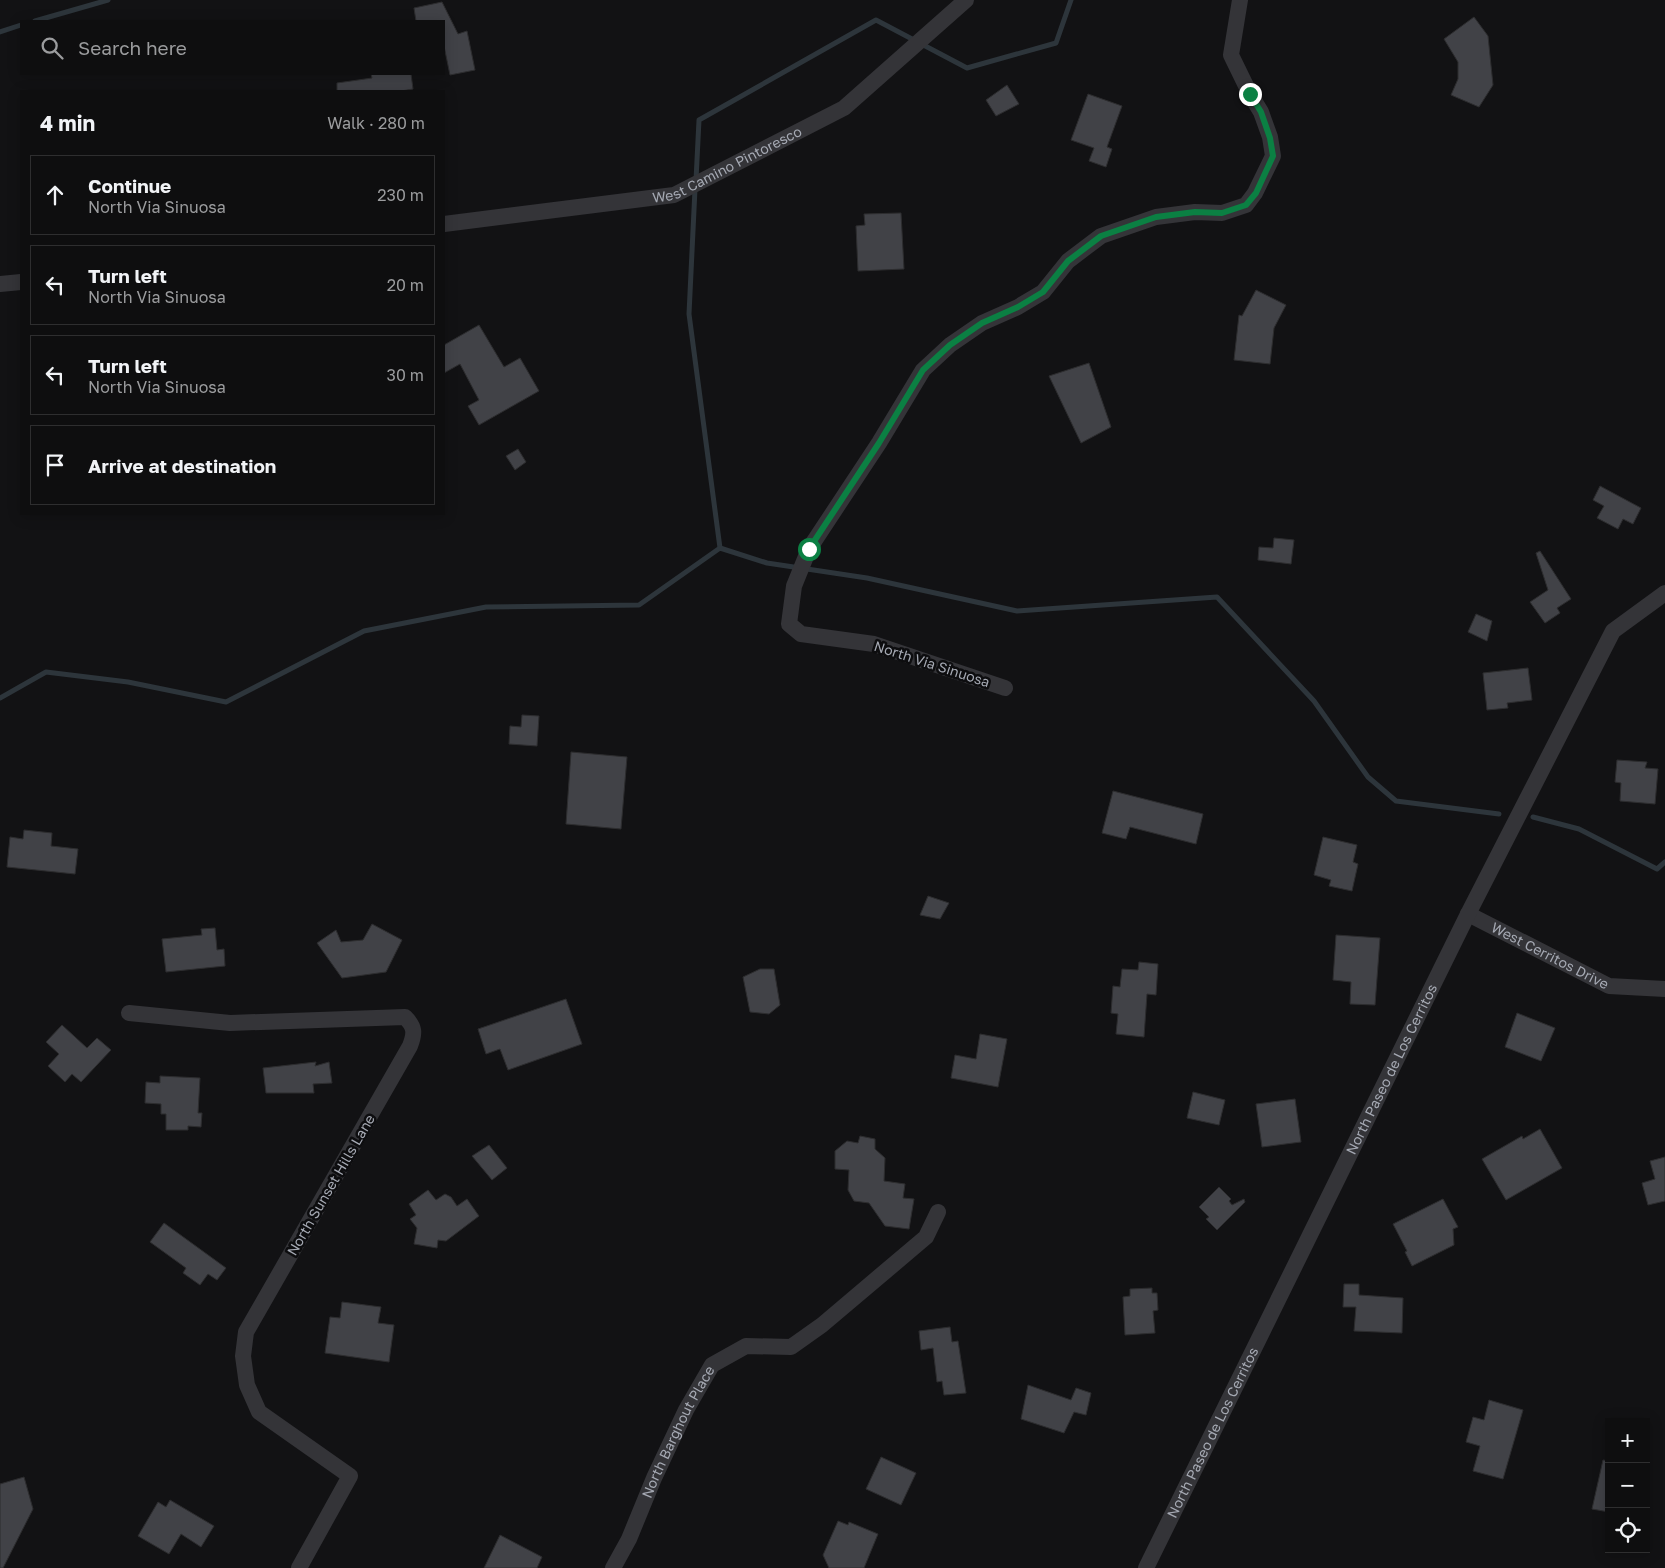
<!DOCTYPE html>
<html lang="en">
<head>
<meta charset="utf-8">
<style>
	body { margin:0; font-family:"Golos Text",sans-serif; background:#171718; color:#f1f3f6 }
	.controls { position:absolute; right:15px; bottom:15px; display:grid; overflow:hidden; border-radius:0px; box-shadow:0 2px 12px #0003 }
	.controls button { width:45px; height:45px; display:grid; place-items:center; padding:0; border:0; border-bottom:1px solid #2e2e2f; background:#0e0e0f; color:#f1f3f6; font:25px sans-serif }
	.stop { position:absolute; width:15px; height:15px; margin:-11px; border:4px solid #0b8043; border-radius:50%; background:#fff }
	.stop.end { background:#0b8043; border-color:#fff; box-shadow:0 1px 5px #0008 }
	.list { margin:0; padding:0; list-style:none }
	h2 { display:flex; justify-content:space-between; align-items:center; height:65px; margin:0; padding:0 20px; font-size:21px }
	h2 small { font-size:16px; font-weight:400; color:#9b9c9e }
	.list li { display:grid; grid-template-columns:32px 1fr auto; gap:15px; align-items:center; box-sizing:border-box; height:80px; margin:0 10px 10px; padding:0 10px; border:1px solid #2e2e2f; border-radius:0px }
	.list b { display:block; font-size:19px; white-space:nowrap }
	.list p { margin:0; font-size:16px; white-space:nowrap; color:#9b9c9e }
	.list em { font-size:16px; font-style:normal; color:#9b9c9e }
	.icon { flex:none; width:28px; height:28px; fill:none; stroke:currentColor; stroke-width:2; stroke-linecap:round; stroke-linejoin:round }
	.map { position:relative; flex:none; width:1665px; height:1568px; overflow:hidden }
	.search { position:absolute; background:#0e0e0f; box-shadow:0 2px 12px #0003; left:20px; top:20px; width:425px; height:55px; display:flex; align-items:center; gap:12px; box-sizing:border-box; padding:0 18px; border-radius:0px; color:#9b9c9e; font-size:19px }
	.panel { position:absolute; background:#0e0e0f; box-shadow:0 2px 12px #0003; left:20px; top:90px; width:425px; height:425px; border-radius:0px }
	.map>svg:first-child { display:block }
</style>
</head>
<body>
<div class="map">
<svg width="1665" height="1568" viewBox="0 0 1665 1568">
	<rect width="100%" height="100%" fill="#121214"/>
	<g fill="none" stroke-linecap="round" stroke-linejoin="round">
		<g stroke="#2d353b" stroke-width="5">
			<path d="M 35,21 L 108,0"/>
			<path d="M 0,32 L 21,25"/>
			<path d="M 696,180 L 699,120 L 876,20 L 967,68 L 1056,43 L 1071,0"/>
			<path d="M 695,189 L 689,314 L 720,548"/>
			<path d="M 0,698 L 46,672 L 128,682 L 226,702 L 364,631 L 486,607 L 639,605 L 720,548 L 767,563 L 867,578 L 1017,611 L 1217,597 L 1314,701 L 1368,777 L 1396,801 L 1499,814"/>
			<path d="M 1533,817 L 1579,829 L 1657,869 L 1665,862"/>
		</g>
	</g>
	<g fill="#414247" stroke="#2d2d2f">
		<path d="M 442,2 L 458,34 L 467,31 L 475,70 L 450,75 L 444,46 L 444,21 L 416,21 L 414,8 Z"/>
		<path d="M 1474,17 L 1488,36 L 1493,85 L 1479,107 L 1451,95 L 1458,79 L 1458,62 L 1444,39 Z"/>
		<path d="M 371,74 L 411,74 L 413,89 L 401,91 L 337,91 L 337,83 L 372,78 Z"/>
		<path d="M 1007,85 L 1019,104 L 996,116 L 986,100 Z"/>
		<path d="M 1088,94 L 1122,106 L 1107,147 L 1112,149 L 1106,167 L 1089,161 L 1094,148 L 1071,140 Z"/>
		<path d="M 901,213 L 904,269 L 858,271 L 856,226 L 865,225 L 864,214 Z"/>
		<path d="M 1256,290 L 1286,305 L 1274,328 L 1270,364 L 1234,360 L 1239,315 L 1242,316 Z"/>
		<path d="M 479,325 L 504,367 L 520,358 L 539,391 L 479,425 L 468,406 L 479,400 L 460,364 L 444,373 L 444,345 Z"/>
		<path d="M 1089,363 L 1111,427 L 1081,443 L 1049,376 Z"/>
		<path d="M 518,449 L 526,462 L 515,470 L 506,456 Z"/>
		<path d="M 1600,486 L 1641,508 L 1633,524 L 1623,519 L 1618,529 L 1597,518 L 1604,506 L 1593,500 Z"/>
		<path d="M 1274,538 L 1294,540 L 1291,564 L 1258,560 L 1259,547 L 1273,548 Z"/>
		<path d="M 1540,551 L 1571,599 L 1557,608 L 1560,613 L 1545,623 L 1530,602 L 1548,590 L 1536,553 Z"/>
		<path d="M 1476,614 L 1492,621 L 1487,641 L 1468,632 Z"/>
		<path d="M 1528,668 L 1532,700 L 1507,703 L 1508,708 L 1487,710 L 1483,673 Z"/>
		<path d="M 522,715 L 539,716 L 537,746 L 509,744 L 510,726 L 521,727 Z"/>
		<path d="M 571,752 L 627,757 L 621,829 L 566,824 Z"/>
		<path d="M 1617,760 L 1647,762 L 1645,768 L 1658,769 L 1655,804 L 1620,801 L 1621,783 L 1615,782 Z"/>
		<path d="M 1113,791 L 1203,814 L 1196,844 L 1130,827 L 1126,839 L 1102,833 Z"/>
		<path d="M 24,830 L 52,833 L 51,846 L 78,849 L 75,874 L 7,867 L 10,837 L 23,839 Z"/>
		<path d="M 1323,837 L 1357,845 L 1353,862 L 1358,864 L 1352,891 L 1329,886 L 1331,880 L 1314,875 Z"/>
		<path d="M 928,896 L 949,903 L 940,919 L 920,915 Z"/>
		<path d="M 372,924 L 402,940 L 386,972 L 342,978 L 317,943 L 336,930 L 341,942 L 363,940 Z"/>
		<path d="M 215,928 L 217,950 L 224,949 L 225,966 L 166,972 L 162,939 L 202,935 L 201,929 Z"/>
		<path d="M 1336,935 L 1380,938 L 1375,1005 L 1350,1004 L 1351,982 L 1333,980 Z"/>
		<path d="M 1139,962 L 1158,964 L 1156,995 L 1147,994 L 1144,1037 L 1116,1034 L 1118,1014 L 1111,1013 L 1113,986 L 1120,987 L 1122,969 L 1138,970 Z"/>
		<path d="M 760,969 L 774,969 L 780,1005 L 769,1014 L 750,1012 L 743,977 Z"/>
		<path d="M 566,999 L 582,1044 L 508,1070 L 500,1049 L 486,1054 L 478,1029 Z"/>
		<path d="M 1517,1013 L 1555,1028 L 1541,1061 L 1505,1047 Z"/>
		<path d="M 62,1025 L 87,1048 L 97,1038 L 111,1050 L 81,1082 L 72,1074 L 65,1082 L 48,1066 L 59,1054 L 46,1042 Z"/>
		<path d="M 980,1034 L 1007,1039 L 998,1087 L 951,1078 L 955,1055 L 976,1059 Z"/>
		<path d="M 316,1062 L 315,1066 L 329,1062 L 332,1083 L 313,1084 L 314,1093 L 266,1093 L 263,1068 Z"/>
		<path d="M 160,1076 L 200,1078 L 198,1113 L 202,1113 L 201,1127 L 188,1126 L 188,1130 L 166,1130 L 166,1114 L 161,1114 L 161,1104 L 145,1103 L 146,1082 L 160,1083 Z"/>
		<path d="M 1193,1092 L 1225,1100 L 1219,1125 L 1187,1118 Z"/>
		<path d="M 1295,1099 L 1301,1142 L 1262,1147 L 1256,1104 Z"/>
		<path d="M 1540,1129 L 1562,1168 L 1506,1200 L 1482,1159 L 1522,1136 L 1523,1139 Z"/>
		<path d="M 860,1136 L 875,1139 L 875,1149 L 885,1158 L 884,1181 L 905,1184 L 903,1198 L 914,1199 L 909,1229 L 885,1226 L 869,1203 L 854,1201 L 848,1190 L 849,1170 L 835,1169 L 835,1151 L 847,1141 L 858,1143 Z"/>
		<path d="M 489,1145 L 507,1168 L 492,1180 L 472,1156 Z"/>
		<path d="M 1665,1157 L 1665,1201 L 1648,1205 L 1642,1183 L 1655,1179 L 1650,1161 Z"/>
		<path d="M 1219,1187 L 1231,1199 L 1229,1201 L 1232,1205 L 1244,1199 L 1245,1202 L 1217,1230 L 1206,1219 L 1209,1217 L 1199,1207 Z"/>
		<path d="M 428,1190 L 436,1200 L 445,1194 L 451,1197 L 457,1206 L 467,1199 L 479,1216 L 446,1241 L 438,1240 L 437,1248 L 414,1244 L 417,1228 L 410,1219 L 416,1215 L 409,1204 Z"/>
		<path d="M 1443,1199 L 1458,1227 L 1453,1229 L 1454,1245 L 1412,1266 L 1405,1252 L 1407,1251 L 1393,1224 Z"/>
		<path d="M 164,1223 L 226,1268 L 217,1280 L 208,1274 L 200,1285 L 183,1273 L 186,1268 L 150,1242 Z"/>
		<path d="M 1344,1284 L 1359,1284 L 1359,1295 L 1403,1298 L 1402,1333 L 1354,1331 L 1356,1307 L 1343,1307 Z"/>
		<path d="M 1152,1288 L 1152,1293 L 1157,1293 L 1158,1310 L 1153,1311 L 1155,1333 L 1125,1335 L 1123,1297 L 1130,1296 L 1130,1289 Z"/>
		<path d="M 342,1302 L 381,1307 L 378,1323 L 394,1325 L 389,1362 L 325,1353 L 330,1317 L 340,1318 Z"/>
		<path d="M 950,1327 L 952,1342 L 958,1341 L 966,1393 L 944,1395 L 942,1381 L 937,1382 L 933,1348 L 921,1350 L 919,1331 Z"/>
		<path d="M 1028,1385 L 1071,1400 L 1076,1388 L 1091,1393 L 1086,1415 L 1074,1412 L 1064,1433 L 1021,1419 Z"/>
		<path d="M 1489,1400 L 1523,1410 L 1503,1479 L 1473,1471 L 1480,1446 L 1466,1442 L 1473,1417 L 1484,1420 Z"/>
		<path d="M 881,1457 L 916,1473 L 901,1505 L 866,1489 Z"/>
		<path d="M 1603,1460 L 1609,1461 L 1609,1512 L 1592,1509 Z"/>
		<path d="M 24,1477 L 33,1509 L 3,1568 L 0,1568 L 0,1484 Z"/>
		<path d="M 170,1500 L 214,1526 L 201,1547 L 181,1534 L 169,1554 L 138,1536 L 158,1502 L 166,1507 Z"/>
		<path d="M 838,1521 L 848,1525 L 849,1522 L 878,1534 L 864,1568 L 829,1568 L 823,1555 Z"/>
		<path d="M 500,1535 L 542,1557 L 537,1568 L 484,1568 Z"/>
	</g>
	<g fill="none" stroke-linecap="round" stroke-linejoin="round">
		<g stroke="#343438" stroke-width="16">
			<path id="s1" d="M 444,224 L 674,195 L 844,108 L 966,0"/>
			<path d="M 0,284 L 21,282"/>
			<path d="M 1005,688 L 874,644 L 801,634 L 789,624 L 794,586 L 809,549 L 879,443 L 923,370 L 950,345 L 982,323 L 1018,307 L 1043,292 L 1068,261 L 1101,236 L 1156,217 L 1195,212 L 1222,213 L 1246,205 L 1255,193 L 1273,156 L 1270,137 L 1261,112 L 1250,94 L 1231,55 L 1240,0"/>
			<path id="s2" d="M 1468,914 L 1609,986 L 1665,989"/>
			<path d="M 129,1013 L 230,1023 L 405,1017 C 415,1027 415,1033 410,1046 L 246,1332 L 243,1356 L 247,1385 L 259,1412 L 350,1476 L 299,1568"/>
			<path id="s3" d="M 613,1568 L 629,1539 L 654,1478 L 686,1410 L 712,1365 L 746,1346 L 791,1347 L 822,1325 L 926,1237 L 938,1212"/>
			<path id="s4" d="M 1146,1568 L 1468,914 L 1613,631 L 1665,593"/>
		</g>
	</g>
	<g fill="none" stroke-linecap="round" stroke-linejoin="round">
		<path stroke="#0b8043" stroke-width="6" d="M 809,549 L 879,443 L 923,370 L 950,345 L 982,323 L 1018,307 L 1043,292 L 1068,261 L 1101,236 L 1156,217 L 1195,212 L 1222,213 L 1246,205 L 1256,193 L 1273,156 L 1270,138 L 1261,112 L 1250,94"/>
	</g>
	<g text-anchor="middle" stroke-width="5" stroke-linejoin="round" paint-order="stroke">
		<g font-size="14" fill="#a5a9b3" stroke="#0d0d0f">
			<text dy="5" stroke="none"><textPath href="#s1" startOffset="292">West Camino Pintoresco</textPath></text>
			<text transform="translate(932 664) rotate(18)" y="5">North Via Sinuosa</text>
			<text dy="5" stroke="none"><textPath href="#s2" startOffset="92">West Cerritos Drive</textPath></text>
			<text dy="5" stroke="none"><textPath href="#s4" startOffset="556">North Paseo de Los Cerritos</textPath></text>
			<text transform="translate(331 1185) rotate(-60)" y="5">North Sunset Hills Lane</text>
			<text dy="5" stroke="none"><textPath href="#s3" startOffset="151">North Barghout Place</textPath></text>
			<text dy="5" stroke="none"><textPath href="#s4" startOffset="151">North Paseo de Los Cerritos</textPath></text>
		</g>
	</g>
</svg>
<div class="controls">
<button>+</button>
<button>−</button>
<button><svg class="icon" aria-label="locate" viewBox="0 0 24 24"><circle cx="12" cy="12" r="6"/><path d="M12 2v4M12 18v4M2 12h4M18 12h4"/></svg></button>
</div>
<div class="stop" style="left:809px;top:549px"></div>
<div class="stop end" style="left:1250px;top:94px"></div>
<div class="search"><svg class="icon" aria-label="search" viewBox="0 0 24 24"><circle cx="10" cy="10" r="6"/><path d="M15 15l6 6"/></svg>Search here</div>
<section class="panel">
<h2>4 min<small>Walk · 280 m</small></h2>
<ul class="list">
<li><svg class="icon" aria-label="ahead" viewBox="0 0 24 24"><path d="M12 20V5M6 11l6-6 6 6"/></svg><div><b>Continue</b><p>North Via Sinuosa</p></div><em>230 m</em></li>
<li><svg class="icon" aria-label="left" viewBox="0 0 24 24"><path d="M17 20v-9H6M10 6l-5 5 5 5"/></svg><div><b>Turn left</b><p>North Via Sinuosa</p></div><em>20 m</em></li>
<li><svg class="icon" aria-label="left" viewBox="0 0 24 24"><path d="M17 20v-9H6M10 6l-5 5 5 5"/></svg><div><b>Turn left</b><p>North Via Sinuosa</p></div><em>30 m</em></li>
<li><svg class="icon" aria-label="arrive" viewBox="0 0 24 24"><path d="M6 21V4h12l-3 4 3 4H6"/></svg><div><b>Arrive at destination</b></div></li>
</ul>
</section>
</div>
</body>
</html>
